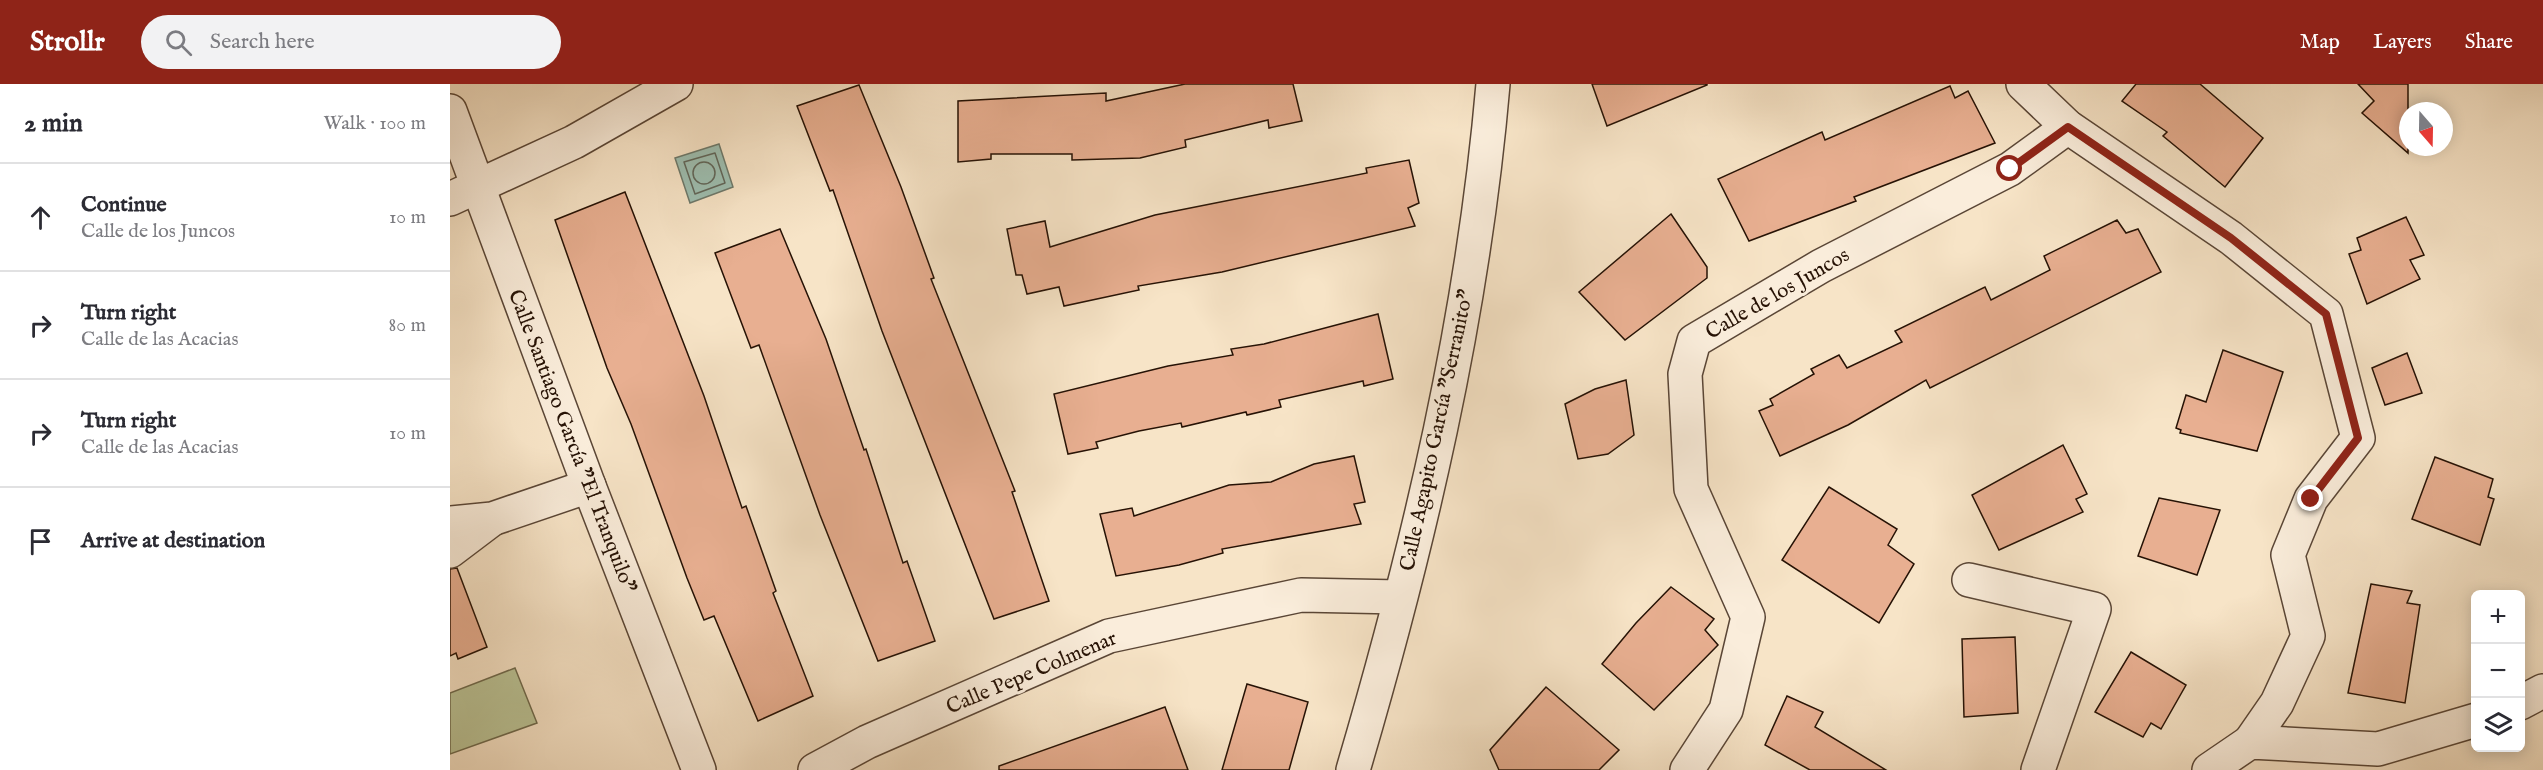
<!DOCTYPE html>
<html lang="en">
<head>
<meta charset="utf-8">
<style>
	body { margin:0; font-family:"IM FELL English",serif; background:#f2f2f3; color:#2b2b33 }
	.controls { position:absolute; right:18px; bottom:18px; display:grid; overflow:hidden; border-radius:9px; box-shadow:0 3px 15px #0003 }
	.controls button { width:54px; height:54px; display:grid; place-items:center; padding:0; border:0; border-bottom:2px solid #e1e1e2; background:#fff; color:#2b2b33; font:30px sans-serif }
	.compass { position:absolute; left:1949px; top:18px; width:54px; height:54px; border-radius:50%; background:#fff; box-shadow:0 3px 15px #0003; rotate:160deg }
	.stop { position:absolute; width:18px; height:18px; margin:-14px; border:4px solid #8f2418; border-radius:50%; background:#fff }
	.stop.end { background:#8f2418; border-color:#fff; box-shadow:0 2px 6px #0008 }
	.list { margin:0; padding:0; list-style:none }
	h2 { display:flex; justify-content:space-between; align-items:center; height:78px; margin:0; padding:0 24px; font-size:26px }
	h2 small { font-size:20px; font-weight:400; color:#7c7c81 }
	.list li { display:grid; grid-template-columns:39px 1fr auto; gap:18px; align-items:center; box-sizing:border-box; height:108px; padding:0 24px; border-top:2px solid #e1e1e2 }
	.list b { display:block; font-size:22px; white-space:nowrap }
	.list p { margin:0; font-size:20px; white-space:nowrap; color:#7c7c81 }
	.list em { font-size:20px; font-style:normal; color:#7c7c81 }
	.icon { flex:none; width:33px; height:33px; fill:none; stroke:currentColor; stroke-width:2; stroke-linecap:round; stroke-linejoin:round }
	.map { position:relative; flex:none; width:2093px; height:686px; overflow:hidden }
	header { display:flex; align-items:center; gap:36px; box-sizing:border-box; height:84px; padding:0 30px; background:#8f2418; color:#fff }
	header strong { font-size:28px }
	nav { display:flex; gap:33px; margin-inline-start:auto; font-size:21px }
	.search { width:420px; height:54px; background:#f2f2f3; display:flex; align-items:center; gap:15px; box-sizing:border-box; padding:0 21px; border-radius:33px; color:#7c7c81; font-size:22px }
	main { display:flex }
	aside { flex:1; background:#fff }
	.map>svg:first-child { display:block }
</style>
</head>
<body>
<header>
<strong>Strollr</strong>
<div class="search"><svg class="icon" aria-label="search" viewBox="0 0 24 24"><circle cx="10" cy="10" r="6"/><path d="M15 15l6 6"/></svg>Search here</div>
<nav><a>Map</a><a>Layers</a><a>Share</a></nav>
</header>
<main>
<aside>
<h2>2 min<small>Walk · 100 m</small></h2>
<ul class="list">
<li><svg class="icon" aria-label="ahead" viewBox="0 0 24 24"><path d="M12 20V5M6 11l6-6 6 6"/></svg><div><b>Continue</b><p>Calle de los Juncos</p></div><em>10 m</em></li>
<li><svg class="icon" aria-label="right" viewBox="0 0 24 24"><path d="M7 20v-9h11M14 6l5 5-5 5"/></svg><div><b>Turn right</b><p>Calle de las Acacias</p></div><em>80 m</em></li>
<li><svg class="icon" aria-label="right" viewBox="0 0 24 24"><path d="M7 20v-9h11M14 6l5 5-5 5"/></svg><div><b>Turn right</b><p>Calle de las Acacias</p></div><em>10 m</em></li>
<li><svg class="icon" aria-label="arrive" viewBox="0 0 24 24"><path d="M6 21V4h12l-3 4 3 4H6"/></svg><div><b>Arrive at destination</b></div></li>
</ul>
</aside>
<div class="map">
<svg width="2093" height="686" viewBox="0 0 2093 686">
	<rect width="100%" height="100%" fill="#f7e4c7"/>
	<filter id="stains"><feTurbulence type="fractalNoise" baseFrequency=".00333" numOctaves="4"/><feColorMatrix values="0 0 0 0 .2 0 0 0 0 .09 0 0 0 0 .02 0 0 0 .5 -.17"/></filter>
	<radialGradient id="worn" r=".72"><stop offset=".6" stop-color="#630" stop-opacity="0"/><stop offset="1" stop-color="#630" stop-opacity=".3"/></radialGradient>
	<path fill="#bbc497" stroke="#706b4e" stroke-width="1.5" d="M 65,584 L 87,639 L 0,670 L 0,609 Z"/>
	<path fill="#9ebfb1" stroke="#6e7a6c" stroke-width="1.5" d="M 269,60 L 283,103 L 240,119 L 225,74 Z"/>
	<g fill="none" stroke-linecap="round" stroke-linejoin="round">
		<g stroke="#62685b" stroke-width="1.5">
			<path d="M 265,69 L 275,99 L 245,110 L 234,78 Z"/>
			<circle cx="254" cy="89" r="11"/>
		</g>
	</g>
	<g fill="#e8af91" stroke="#261205" stroke-width="1.5">
		<path d="M 735,0 L 843,0 L 852,37 L 819,44 L 818,36 L 735,56 L 736,63 L 690,74 L 622,76 L 622,70 L 541,70 L 541,75 L 508,78 L 508,17 L 656,9 L 656,17 Z"/>
		<path d="M 1142,0 L 1257,0 L 1257,1 L 1157,42 Z"/>
		<path d="M 1686,0 L 1750,0 L 1813,54 L 1775,103 L 1713,52 L 1717,48 L 1672,17 Z"/>
		<path d="M 1908,0 L 1958,0 L 1958,69 L 1912,29 L 1924,17 Z"/>
		<path d="M 409,1 L 451,103 L 484,194 L 481,195 L 565,407 L 562,408 L 599,517 L 544,535 L 432,247 L 383,106 L 380,107 L 347,22 Z"/>
		<path d="M 1500,2 L 1505,14 L 1518,7 L 1545,59 L 1404,113 L 1406,117 L 1299,157 L 1268,95 L 1372,48 L 1375,56 Z"/>
		<path d="M 959,76 L 969,119 L 958,124 L 965,142 L 772,188 L 688,202 L 689,206 L 614,222 L 609,203 L 577,210 L 572,191 L 566,191 L 557,145 L 595,137 L 600,163 L 705,131 L 917,89 L 916,84 Z"/>
		<path d="M 175,108 L 254,312 L 292,424 L 296,422 L 326,507 L 323,509 L 363,612 L 308,637 L 264,532 L 254,536 L 237,494 L 181,340 L 157,284 L 105,136 Z"/>
		<path d="M 1221,130 L 1257,183 L 1257,194 L 1175,256 L 1129,208 Z"/>
		<path d="M 1956,133 L 1974,171 L 1960,176 L 1970,195 L 1917,220 L 1899,170 L 1911,166 L 1907,154 Z"/>
		<path d="M 1667,136 L 1676,149 L 1688,145 L 1711,188 L 1480,304 L 1476,296 L 1398,341 L 1330,372 L 1309,327 L 1323,321 L 1320,315 L 1364,290 L 1361,285 L 1389,271 L 1397,284 L 1452,258 L 1445,247 L 1535,203 L 1541,216 L 1600,186 L 1594,172 Z"/>
		<path d="M 330,145 L 376,255 L 414,366 L 416,365 L 453,479 L 457,477 L 485,557 L 428,577 L 370,431 L 309,261 L 301,264 L 265,169 Z"/>
		<path d="M 928,230 L 943,295 L 914,302 L 913,297 L 829,316 L 831,323 L 797,331 L 796,328 L 732,343 L 731,339 L 689,347 L 646,358 L 648,364 L 618,370 L 604,310 L 718,282 L 783,271 L 781,265 L 814,260 Z"/>
		<path d="M 1773,266 L 1833,288 L 1807,367 L 1730,349 L 1731,346 L 1726,344 L 1736,311 L 1756,318 Z"/>
		<path d="M 1957,269 L 1972,309 L 1935,321 L 1922,284 Z"/>
		<path d="M 1176,296 L 1184,351 L 1158,370 L 1128,375 L 1115,320 L 1145,305 Z"/>
		<path d="M 1613,361 L 1637,410 L 1626,415 L 1633,428 L 1549,466 L 1522,411 Z"/>
		<path d="M 904,372 L 915,418 L 904,420 L 911,440 L 772,465 L 773,469 L 729,481 L 666,492 L 650,430 L 682,424 L 684,432 L 779,401 L 821,398 L 864,380 Z"/>
		<path d="M 1985,373 L 2043,395 L 2038,413 L 2044,415 L 2030,461 L 1962,435 Z"/>
		<path d="M 1379,403 L 1447,445 L 1438,461 L 1464,480 L 1429,539 L 1332,476 Z"/>
		<path d="M 1709,414 L 1770,426 L 1747,491 L 1688,472 Z"/>
		<path d="M 7,484 L 37,563 L 8,575 L 6,569 L 0,572 L 0,485 Z"/>
		<path d="M 1921,500 L 1962,507 L 1957,519 L 1970,521 L 1955,619 L 1898,609 Z"/>
		<path d="M 1221,503 L 1264,535 L 1255,546 L 1268,561 L 1204,626 L 1152,580 L 1186,539 Z"/>
		<path d="M 1565,553 L 1568,629 L 1514,633 L 1512,555 Z"/>
		<path d="M 1681,568 L 1736,601 L 1711,645 L 1701,639 L 1693,653 L 1645,628 Z"/>
		<path d="M 797,600 L 858,618 L 839,686 L 772,686 Z"/>
		<path d="M 1096,603 L 1169,666 L 1149,686 L 1049,686 L 1040,666 Z"/>
		<path d="M 1337,612 L 1373,628 L 1365,643 L 1436,686 L 1360,686 L 1315,661 Z"/>
		<path d="M 715,623 L 738,686 L 549,686 L 549,682 Z"/>
	</g>
	<g fill="none" stroke-linecap="round" stroke-linejoin="round">
		<g stroke="#5a4636" stroke-width="36">
			<g id="minor">
				<path d="M 1573,0 L 1618,43 L 1781,154 L 1876,230 L 1908,354 L 1861,415 L 1838,471 L 1858,552 L 1827,619 L 1800,658"/>
				<path d="M 0,27 L 139,402 L 249,686"/>
				<path d="M 0,115 L 124,58 L 226,0"/>
				<path d="M 0,439 L 42,435 L 139,402"/>
				<path d="M 0,467 L 41,436"/>
				<path d="M 1519,496 L 1644,525 L 1588,686"/>
				<path d="M 2070,619 L 2093,607"/>
				<path d="M 365,686 L 417,658 L 659,552 L 851,511 L 950,513"/>
				<path d="M 903,686 C 969,462 1023,233 1043,0"/>
				<path d="M 1237,686 L 1276,626 L 1298,533 L 1241,405 L 1235,290 L 1244,257 L 1371,182 L 1560,85 L 1618,43"/>
				<path d="M 1759,686 L 1800,658 L 1928,665 L 2026,636"/>
			</g>
		</g>
		<use href="#minor" stroke="#faeddb" stroke-width="33"/>
	</g>
	<g fill="none" stroke-linecap="round" stroke-linejoin="round">
		<path stroke="#8f2418" stroke-width="8" d="M 1560,85 L 1618,43 L 1781,154 L 1876,230 L 1908,354 L 1861,415"/>
	</g>
	<g text-anchor="middle" stroke-width="6" stroke-linejoin="round" paint-order="stroke">
		<g font-size="21" fill="#261205" stroke="#faeddb">
			<text transform="translate(1327 209) rotate(-30)" y="7">Calle de los Juncos</text>
			<text transform="translate(986 346) rotate(-78)" y="7">Calle Agapito García "Serranito"</text>
			<text transform="translate(123 357) rotate(69)" y="7">Calle Santiago García "El Tranquilo"</text>
			<text transform="translate(581 588) rotate(-23)" y="7">Calle Pepe Colmenar</text>
		</g>
	</g>
	<rect width="100%" height="100%" filter="url(#stains)"/>
	<rect width="100%" height="100%" fill="url(#worn)"/>
</svg>
<div class="controls">
<button>+</button>
<button>−</button>
<button><svg class="icon" aria-label="layers" viewBox="0 0 24 24"><path d="M12 4l9 5-9 5-9-5zM3 14l9 5 9-5"/></svg></button>
</div>
<svg class="compass" viewBox="-18 -18 36 36"><path d="M0-13l5 13h-10z" fill="#e53935"/><path d="M0 13l5-13h-10z" fill="#7c7c81"/></svg>
<div class="stop" style="left:1560px;top:85px"></div>
<div class="stop end" style="left:1861px;top:415px"></div>
</div>
</main>
</body>
</html>
